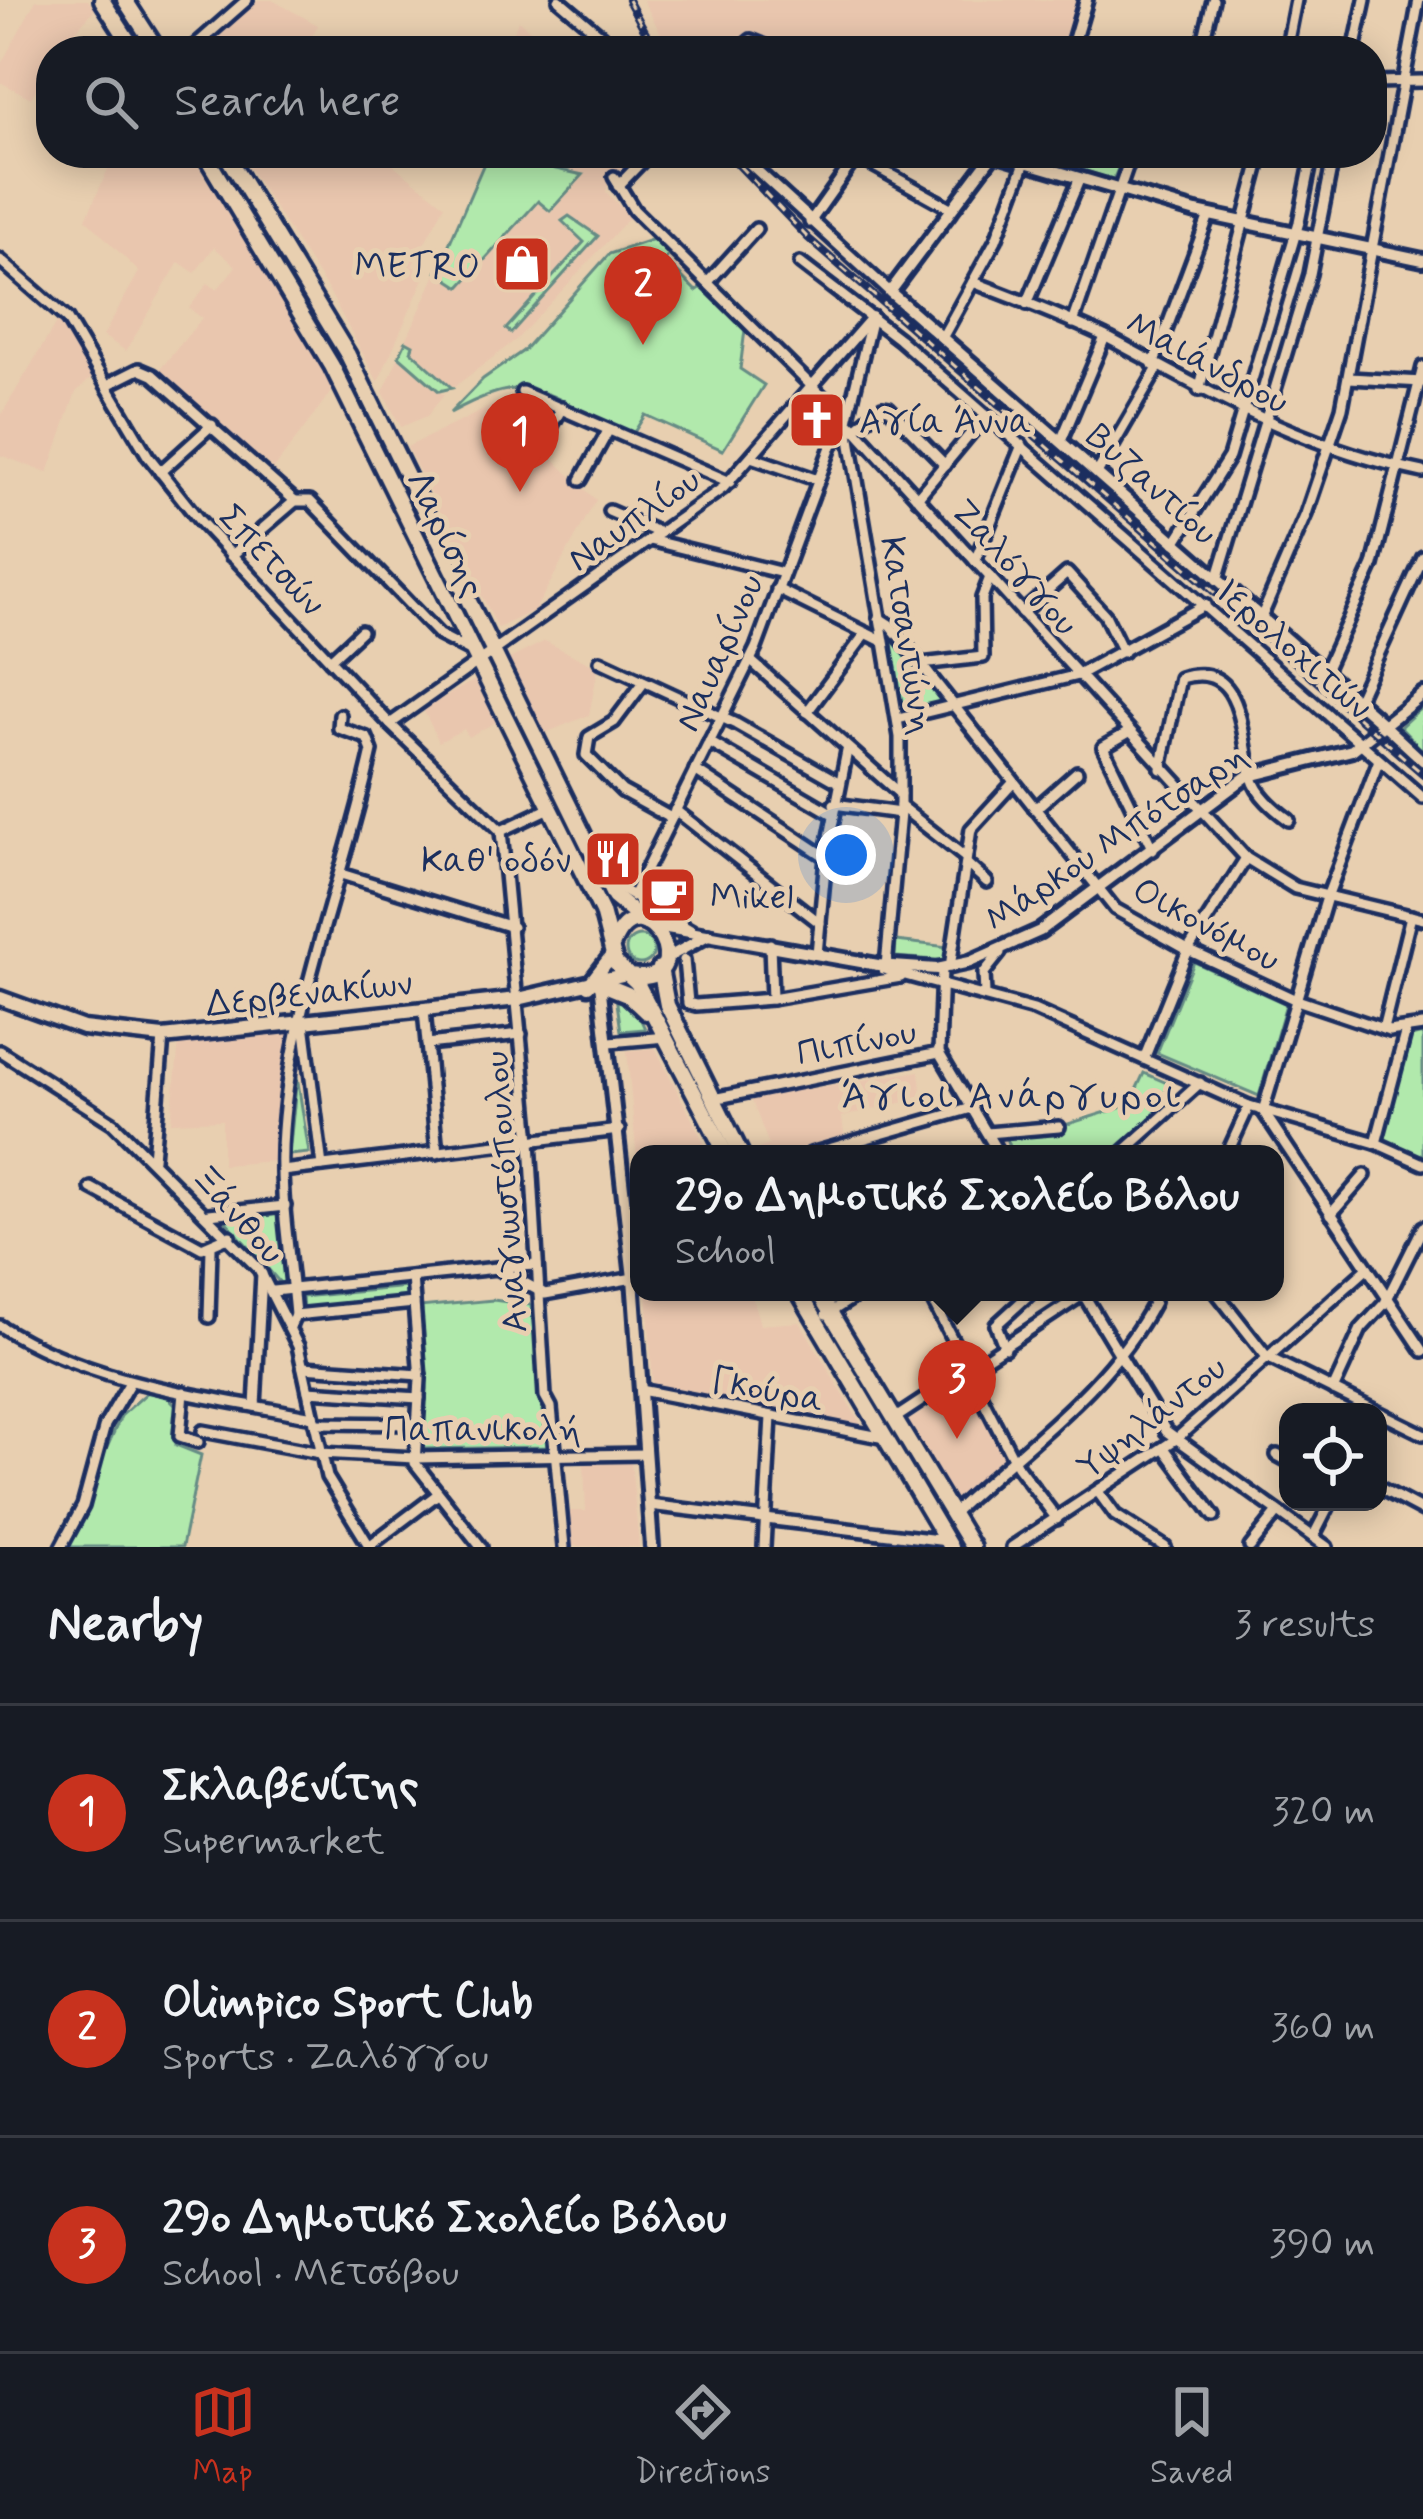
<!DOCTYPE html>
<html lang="en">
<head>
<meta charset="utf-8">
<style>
	body { margin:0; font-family:Mynerve,sans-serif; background:#20242c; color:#f1f3f6 }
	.controls { position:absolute; right:36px; bottom:36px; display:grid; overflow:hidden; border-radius:24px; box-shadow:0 6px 30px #0003 }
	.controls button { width:108px; height:108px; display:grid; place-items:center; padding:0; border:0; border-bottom:3px solid #363941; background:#171b24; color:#f1f3f6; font:60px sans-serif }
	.you { position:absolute; left:846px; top:855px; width:42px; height:42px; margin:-30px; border:9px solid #fff; border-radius:50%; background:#1a73e8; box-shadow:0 0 0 18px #1a73e833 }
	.badge { display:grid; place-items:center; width:78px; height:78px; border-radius:50%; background:#c8321e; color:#fff; font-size:39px; font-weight:700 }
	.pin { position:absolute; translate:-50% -99px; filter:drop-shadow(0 3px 6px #0008) }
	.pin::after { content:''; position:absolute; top:63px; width:42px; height:36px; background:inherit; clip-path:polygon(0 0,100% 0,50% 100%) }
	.popup { position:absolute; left:630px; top:1145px; width:654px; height:156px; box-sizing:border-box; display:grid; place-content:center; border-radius:24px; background:#171b24; filter:drop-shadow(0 3px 9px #0005); font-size:39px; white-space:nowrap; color:#9ea1a6 }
	.popup b { font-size:45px; color:#f1f3f6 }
	.popup::after { content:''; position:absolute; left:50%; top:100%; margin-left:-24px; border:24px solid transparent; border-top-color:#171b24 }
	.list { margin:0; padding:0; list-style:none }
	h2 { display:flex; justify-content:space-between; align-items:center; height:156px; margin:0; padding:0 48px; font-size:51px }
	h2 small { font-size:39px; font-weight:400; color:#9ea1a6 }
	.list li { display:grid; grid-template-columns:78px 1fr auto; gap:36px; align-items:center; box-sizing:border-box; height:216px; padding:0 48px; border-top:3px solid #363941 }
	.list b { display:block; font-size:45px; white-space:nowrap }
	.list p { margin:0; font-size:39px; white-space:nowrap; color:#9ea1a6 }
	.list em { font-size:39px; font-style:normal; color:#9ea1a6 }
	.icon { flex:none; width:66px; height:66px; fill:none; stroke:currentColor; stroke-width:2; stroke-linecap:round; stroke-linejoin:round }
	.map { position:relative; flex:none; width:1423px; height:1547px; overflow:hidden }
	.search { position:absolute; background:#171b24; box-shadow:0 6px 30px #0003; left:36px; right:36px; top:36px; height:132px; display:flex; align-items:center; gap:30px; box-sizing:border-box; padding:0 42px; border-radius:48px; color:#9ea1a6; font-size:45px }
	.sheet { height:804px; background:#171b24 }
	nav { display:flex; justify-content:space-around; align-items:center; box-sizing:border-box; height:168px; border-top:3px solid #363941; background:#171b24; font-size:33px; color:#9ea1a6 }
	nav a { display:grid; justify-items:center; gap:6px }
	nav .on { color:#c8321e }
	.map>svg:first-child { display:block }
</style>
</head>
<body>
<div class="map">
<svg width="1423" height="1547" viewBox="0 0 1423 1547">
	<rect width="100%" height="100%" fill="#e8cfb0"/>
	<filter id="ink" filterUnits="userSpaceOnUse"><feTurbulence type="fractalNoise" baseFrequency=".00833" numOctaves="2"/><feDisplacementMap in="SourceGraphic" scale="24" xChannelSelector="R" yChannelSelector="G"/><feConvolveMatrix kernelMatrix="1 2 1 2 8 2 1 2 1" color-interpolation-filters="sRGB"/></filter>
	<g filter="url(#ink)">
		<g fill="#e9c6ae">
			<path d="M 36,0 L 88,0 L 95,9 L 58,51 L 51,51 L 51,63 L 31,98 L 0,82 L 0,66 Z"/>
			<path d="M 257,0 L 272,0 L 318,25 L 304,51 L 204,51 Z"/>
			<path d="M 643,0 L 1077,0 L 1060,51 L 789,51 L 751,33 L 732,51 L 670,51 Z"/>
			<path d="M 518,20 L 555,51 L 507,51 Z"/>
			<path d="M 115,153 L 190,153 L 280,293 L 333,389 L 274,469 L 157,373 L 202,318 L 189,308 L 208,283 L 217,290 L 236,266 L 214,247 L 195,273 L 179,262 L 126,351 L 103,336 L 139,272 L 86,219 Z"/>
			<path d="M 239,153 L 378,153 L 445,205 L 412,266 L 426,274 L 378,382 L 330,293 Z"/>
			<path d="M 484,153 L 637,153 L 609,181 L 606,192 L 630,217 L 517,339 L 454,387 L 440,391 L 444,395 L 427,416 L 401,427 L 383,392 L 437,272 L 460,287 L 539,200 L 581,175 Z"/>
			<path d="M 58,320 L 95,375 L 76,392 L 48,473 L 0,455 L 0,417 Z"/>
			<path d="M 496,404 L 596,500 L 535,610 L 498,628 L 407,447 Z"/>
			<path d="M 545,641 L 598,668 L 589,715 L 543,734 L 507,660 Z"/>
			<path d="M 475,680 L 496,722 L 468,737 L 464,729 L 439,742 L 423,709 Z"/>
			<path d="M 291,1030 L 274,1125 L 276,1161 L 222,1165 L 222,1120 L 171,1122 L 179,1042 Z"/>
			<path d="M 655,1048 L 710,1154 L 639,1154 L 639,1183 L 627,1051 Z"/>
			<path d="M 919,1071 L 922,1098 L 842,1117 L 845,1141 L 789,1154 L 754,1150 L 769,1145 L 751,1098 Z"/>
			<path d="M 647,1292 L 783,1292 L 752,1296 L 760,1325 L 800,1322 L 862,1426 L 653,1386 Z"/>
			<path d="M 966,1386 L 1005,1457 L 957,1503 L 907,1421 Z"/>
			<path d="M 584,1462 L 631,1462 L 639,1547 L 571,1546 L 567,1511 L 586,1511 Z"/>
		</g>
		<g fill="#b1e9ac" stroke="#668c85" stroke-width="3">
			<path d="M 1032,153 L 1125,153 L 1113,180 Z"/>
			<path d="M 488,154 L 583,175 L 550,211 L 538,201 L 460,287 L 437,272 Z"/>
			<path d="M 569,216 L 598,236 L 511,333 L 506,329 L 584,242 L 562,221 Z"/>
			<path d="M 654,239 L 669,254 L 665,260 L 696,291 L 702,287 L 745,330 L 740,369 L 764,385 L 723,450 L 645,415 L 633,434 L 622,433 C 544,394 534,367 450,413 L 483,379 L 523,351 L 609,254 Z"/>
			<path d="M 406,341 L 413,345 L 411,351 L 452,388 L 439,391 L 399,356 Z"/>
			<path d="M 895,639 L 945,705 L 903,713 L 889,641 Z"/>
			<path d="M 1423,706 L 1423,747 L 1421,749 L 1400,727 Z"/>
			<circle cx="640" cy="950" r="14"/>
			<path d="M 896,941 L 949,947 L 948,961 L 895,957 Z"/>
			<path d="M 1194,962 L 1286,1004 L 1259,1096 L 1157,1053 Z"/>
			<path d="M 616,996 L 636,1009 L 645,1029 L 621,1031 Z"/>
			<path d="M 1423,1034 L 1423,1157 L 1383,1140 L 1411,1037 Z"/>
			<path d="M 1144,1073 L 1169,1084 L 1152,1120 L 1113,1154 L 1011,1154 L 1006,1137 L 1059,1133 L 1068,1124 L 1129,1105 Z"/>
			<path d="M 297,1076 L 309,1153 L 289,1155 Z"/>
			<path d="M 280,1214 L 286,1279 L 282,1285 L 224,1219 Z"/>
			<path d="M 408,1287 L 409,1301 L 303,1310 L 302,1297 Z"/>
			<path d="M 493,1300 L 531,1305 L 547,1447 L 419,1449 L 427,1389 L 419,1307 Z"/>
			<path d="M 149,1391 L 166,1395 L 179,1408 L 176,1445 L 201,1455 L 182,1547 L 63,1547 L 121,1416 Z"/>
		</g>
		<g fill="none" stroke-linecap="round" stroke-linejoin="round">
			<g stroke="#1b2f5e" stroke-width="18">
				<g id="minor">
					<path d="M 559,0 L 619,51"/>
					<path d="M 1075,43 L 1103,51"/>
					<path d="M 189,51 L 247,0"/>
					<path d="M 738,51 L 751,40 L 778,51"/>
					<path d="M 1201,51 L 1213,0"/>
					<path d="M 1286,51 L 1296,0"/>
					<path d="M 1354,51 L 1365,0"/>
					<path d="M 1372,82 L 1423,81"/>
					<path d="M 738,153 L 890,292"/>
					<path d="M 851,153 L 952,209"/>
					<path d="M 614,177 L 634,210 L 855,429 L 1246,858 L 1295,888 L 1423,919"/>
					<path d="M 618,186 L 650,153"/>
					<path d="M 810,222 L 859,153"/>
					<path d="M 0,260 L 67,319 L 148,456 L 199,520 L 390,724 L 501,831 L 530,1141 L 545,1396 L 551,1407 L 564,1547"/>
					<path d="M 800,263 L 899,339 L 1423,798"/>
					<path d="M 708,282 L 756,229"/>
					<path d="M 973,282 C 1019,300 1066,317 1110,339 C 1217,396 1301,447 1423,472"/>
					<path d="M 1027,304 L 1079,180"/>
					<path d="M 872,317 L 847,421 L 900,737 L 900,813 L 886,966"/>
					<path d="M 1073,323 L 1132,153"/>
					<path d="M 942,338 L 996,240 L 1024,165"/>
					<path d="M 1153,365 L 1209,215"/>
					<path d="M 1349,378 L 1423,382"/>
					<path d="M 107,385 L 139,369 L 153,375 L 295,501"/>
					<path d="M 1199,390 L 1262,153"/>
					<path d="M 522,392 L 730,482"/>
					<path d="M 855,429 L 882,407 L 889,408 L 945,465"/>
					<path d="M 1061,441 L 1105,337"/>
					<path d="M 542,443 L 562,408"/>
					<path d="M 751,457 L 818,480"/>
					<path d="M 160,472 L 212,425"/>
					<path d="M 1097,473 L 1158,368"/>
					<path d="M 581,480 L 608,431"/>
					<path d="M 917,498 L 986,415"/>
					<path d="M 609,511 L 660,533"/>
					<path d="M 650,540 L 783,573"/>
					<path d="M 1175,543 L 1229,457 L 1299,222 L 1313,153"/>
					<path d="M 231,556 L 295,501 L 310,501 L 439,635 L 472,652"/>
					<path d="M 975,561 L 1022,445"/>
					<path d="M 1217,580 L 1310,274 L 1334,153"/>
					<path d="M 777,589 L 882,641"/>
					<path d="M 1022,613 L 1067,573 L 1105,615 L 1123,652"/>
					<path d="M 879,618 L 890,625 L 1115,909 L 1188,950 L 1294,999 L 1389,1031 L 1423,1026"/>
					<path d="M 1261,618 L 1306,514 L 1342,408 L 1419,0"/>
					<path d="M 330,660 L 361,631"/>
					<path d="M 750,660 L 900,794"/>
					<path d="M 600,661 L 736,724 L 838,782"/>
					<path d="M 921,664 L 983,657 L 982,598 L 990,577"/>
					<path d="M 1324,673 L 1373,565 L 1423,367"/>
					<path d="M 644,682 L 614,722 L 589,737 L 586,755 L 622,791 L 671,818"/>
					<path d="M 1357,701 L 1423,557"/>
					<path d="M 807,712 L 866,633"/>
					<path d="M 898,719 L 1078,675 L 1205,605"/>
					<path d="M 390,724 L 723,488 L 872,317"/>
					<path d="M 1385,726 L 1423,761"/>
					<path d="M 1129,732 L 1103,747 L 1153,850"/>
					<path d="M 709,742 L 833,814"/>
					<path d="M 1379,760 L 1327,897 L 1263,1111 L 1423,1351"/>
					<path d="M 1161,769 L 1180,678 C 1246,658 1240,738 1252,777 C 1257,795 1274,809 1289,820"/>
					<path d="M 695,770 L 826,857"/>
					<path d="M 834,804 L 900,813"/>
					<path d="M 900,806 L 966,858"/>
					<path d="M 1035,809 L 1077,772"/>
					<path d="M 675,810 L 820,923"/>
					<path d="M 501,831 L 550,808"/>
					<path d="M 966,863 L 987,882"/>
					<path d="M 341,874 L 512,927"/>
					<path d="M 609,882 L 692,931"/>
					<path d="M 633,896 L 756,648 L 832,444 L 848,429"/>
					<path d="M 770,944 L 772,999"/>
					<path d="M 817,954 L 826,857 L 847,751"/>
					<path d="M 684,960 L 688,1003 L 696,1005 L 772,999 L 901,977"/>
					<path d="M 950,967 L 971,829 L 1013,783"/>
					<path d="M 942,968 L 939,1053 L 999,1154"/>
					<path d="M 883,969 L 1034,1010 L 1249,1106 L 1376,1143 L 1423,1164"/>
					<path d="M 985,995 L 984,973 L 1000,953"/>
					<path d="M 424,1010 L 437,1153"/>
					<path d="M 304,1023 L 322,1166"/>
					<path d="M 1383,1029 L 1411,916"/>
					<path d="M 610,1042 L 666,1037"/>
					<path d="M 427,1044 L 521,1034"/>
					<path d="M 0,1051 L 113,1123 L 259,1269 L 298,1346 L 327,1477 L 370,1547"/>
					<path d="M 1144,1059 L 1188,950 L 1246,858"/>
					<path d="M 713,1099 L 939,1053"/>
					<path d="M 987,1133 L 1059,1127"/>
					<path d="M 1376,1143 L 1406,1030"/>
					<path d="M 811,1154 L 972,1108"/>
					<path d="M 1121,1154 L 1200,1083"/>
					<path d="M 1227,1154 L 1249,1106"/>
					<path d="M 153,1159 L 163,1037"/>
					<path d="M 282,1171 L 619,1130"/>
					<path d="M 91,1188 L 202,1248 L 230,1236"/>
					<path d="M 209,1214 L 285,1206"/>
					<path d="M 1331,1214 L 1365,1175"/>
					<path d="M 502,1267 L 537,1265"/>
					<path d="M 412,1277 L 420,1379 L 415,1463 L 481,1547"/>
					<path d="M 273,1291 L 497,1268 L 545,1294 L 639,1277"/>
					<path d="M 928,1292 L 1017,1466 L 1057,1519"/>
					<path d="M 1082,1292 L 1166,1431 L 1327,1547"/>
					<path d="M 1216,1292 L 1267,1357 L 1423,1434"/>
					<path d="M 295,1315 L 414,1303"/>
					<path d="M 826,1315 L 862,1292"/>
					<path d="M 940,1315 L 968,1292"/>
					<path d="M 209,1317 L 211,1248"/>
					<path d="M 0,1326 C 93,1385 207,1396 313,1417"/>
					<path d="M 290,1327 L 295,1315 C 290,1254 278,1191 283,1130 C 292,1001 344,877 372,751 L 367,738 L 339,728 L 340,715"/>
					<path d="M 1005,1348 L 996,1325 L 1032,1292"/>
					<path d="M 303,1367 L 420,1375"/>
					<path d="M 641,1390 L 885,1438"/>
					<path d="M 1333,1390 L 1361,1329 L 1385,1303 L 1423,1227"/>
					<path d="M 308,1391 L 419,1398"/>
					<path d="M 184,1392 L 180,1436 L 198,1442"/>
					<path d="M 255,1406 L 262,1274"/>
					<path d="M 894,1419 L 1085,1293"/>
					<path d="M 315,1423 L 416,1424"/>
					<path d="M 203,1431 L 320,1453 L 415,1458 L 645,1454"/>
					<path d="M 1164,1448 L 1214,1516"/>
					<path d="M 1277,1455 L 1288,1461"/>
					<path d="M 1378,1487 L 1423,1511"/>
					<path d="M 1099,1493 L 1115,1515 L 1165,1547"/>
					<path d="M 649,1505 L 947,1541"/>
					<path d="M 952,1514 C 1023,1446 1107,1391 1154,1302"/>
					<path d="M 1313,1537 L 1331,1502"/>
					<path d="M 369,1546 L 438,1494"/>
					<path d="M 61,1547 L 83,1506 L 105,1425 L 130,1382"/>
					<path d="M 764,1547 L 771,1416"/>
					<path d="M 1012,1547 L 1176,1439 L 1368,1268"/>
					<path d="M 1250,1547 L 1278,1512"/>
				</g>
			</g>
			<g stroke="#1b2f5e" stroke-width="20">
				<g id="tertiary">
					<path d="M 1071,51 L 1086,0"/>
					<path d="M 994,153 L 890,292 L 1385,726"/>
					<path d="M 994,153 L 1196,212 L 1423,260"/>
					<path d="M 650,925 L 878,965 L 937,969 L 970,962 L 1040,931 L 1246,777 L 1352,750 L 1423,694"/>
					<path d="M 665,959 L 708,935"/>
					<path d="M 600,983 L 633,1278 L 652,1547"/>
				</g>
			</g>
			<g stroke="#1b2f5e" stroke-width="21">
				<g id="secondary">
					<path d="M 588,986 L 612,955"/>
					<path d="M 0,998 L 83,1028 L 163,1037 L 518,999 L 627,974"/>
				</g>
			</g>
			<g stroke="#1b2f5e" stroke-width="22">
				<g id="primary">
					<path d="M 102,0 L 135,51"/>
					<path d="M 125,0 L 158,51"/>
					<path d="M 204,153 L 332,366 L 602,912 L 615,962 L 637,983 L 726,1154"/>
					<path d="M 225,153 L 348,355 L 614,897 L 646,923"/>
					<path d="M 613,944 C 643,873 706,989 630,976"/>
					<path d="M 660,968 L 667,1005 L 741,1154"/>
					<path d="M 600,983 L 627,994 L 646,1012"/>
					<path d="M 799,1292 L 950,1547"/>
					<path d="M 818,1292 L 972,1547"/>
				</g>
			</g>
			<use href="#minor" stroke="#e8cfb0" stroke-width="9"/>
			<use href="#tertiary" stroke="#e8cfb0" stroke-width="10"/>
			<use href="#secondary" stroke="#e8cfb0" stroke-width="12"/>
			<use href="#primary" stroke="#e8cfb0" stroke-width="14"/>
			<g stroke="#1b2f5e" stroke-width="8">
				<g id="rail">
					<path d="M 628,0 L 656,51"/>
					<path d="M 727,153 L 808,238 L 1423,774"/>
				</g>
			</g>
			<use href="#rail" stroke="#e8cfb0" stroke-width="3" stroke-dasharray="9" stroke-linecap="butt"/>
		</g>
	</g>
	<defs>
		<g id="shop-square" transform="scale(3)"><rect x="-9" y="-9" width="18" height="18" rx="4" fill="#c8321e" stroke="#e8cfb0"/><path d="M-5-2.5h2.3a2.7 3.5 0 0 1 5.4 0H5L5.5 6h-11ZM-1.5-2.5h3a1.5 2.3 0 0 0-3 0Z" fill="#fff"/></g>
		<g id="church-square" transform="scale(3)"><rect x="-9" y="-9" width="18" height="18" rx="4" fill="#c8321e" stroke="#e8cfb0"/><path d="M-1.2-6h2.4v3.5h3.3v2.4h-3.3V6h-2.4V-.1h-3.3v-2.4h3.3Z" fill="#fff"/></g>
		<g id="restaurant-square" transform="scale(3)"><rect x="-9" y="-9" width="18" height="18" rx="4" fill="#c8321e" stroke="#e8cfb0"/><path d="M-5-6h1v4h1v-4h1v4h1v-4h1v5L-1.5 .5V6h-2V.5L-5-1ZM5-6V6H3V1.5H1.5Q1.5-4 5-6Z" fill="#fff"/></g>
		<g id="cafe-square" transform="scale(3)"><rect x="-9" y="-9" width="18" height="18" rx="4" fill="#c8321e" stroke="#e8cfb0"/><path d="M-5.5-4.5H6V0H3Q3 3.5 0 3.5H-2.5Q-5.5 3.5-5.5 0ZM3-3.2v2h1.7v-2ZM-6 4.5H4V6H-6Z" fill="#fff"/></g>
	</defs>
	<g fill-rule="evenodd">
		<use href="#shop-square" x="522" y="264"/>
		<use href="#church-square" x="817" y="420"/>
		<use href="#restaurant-square" x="613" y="859"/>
		<use href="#cafe-square" x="668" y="895"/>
	</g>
	<g text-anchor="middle" stroke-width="10" stroke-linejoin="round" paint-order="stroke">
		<g font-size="36" fill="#1b2f5e" stroke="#e8cfb0" text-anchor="end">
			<text x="480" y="277">METRO</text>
			<text x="859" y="433" text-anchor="start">Αγία Άννα</text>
			<text x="571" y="872">Καθ' οδόν</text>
			<text x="710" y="908" text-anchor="start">Mikel</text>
		</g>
		<g font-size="36" fill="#1b2f5e" stroke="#e8cfb0">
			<text transform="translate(1208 361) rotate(28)" y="13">Μαιάνδρου</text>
			<text transform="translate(1153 483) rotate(42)" y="13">Βυζαντίου</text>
			<text transform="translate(633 518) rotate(-35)" y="13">Ναυπλίου</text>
			<text transform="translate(447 533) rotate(64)" y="13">Λαρίσης</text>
			<text transform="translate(273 559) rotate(47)" y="13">Σπετσών</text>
			<text transform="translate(1016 566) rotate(48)" y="13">Ζαλόγγου</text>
			<text transform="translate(909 635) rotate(81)" y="13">Κατσαντώνη</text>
			<text transform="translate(1295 648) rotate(41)" y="13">Ιερολοχιτών</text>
			<text transform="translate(718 652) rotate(-66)" y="13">Ναυαρίνου</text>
			<text transform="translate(1115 836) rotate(-34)" y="13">Μάρκου Μπότσαρη</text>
			<text transform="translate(1207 923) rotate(28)" y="13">Οικονόμου</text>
			<text transform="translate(309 992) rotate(-6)" y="13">Δερβενακίων</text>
			<text transform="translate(856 1041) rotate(-11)" y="13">Πιπίνου</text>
			<text transform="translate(504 1192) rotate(-94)" y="13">Αναγνωστόπουλου</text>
			<text transform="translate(239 1213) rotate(48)" y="13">Ξάνθου</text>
			<text transform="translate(768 1388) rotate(11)" y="13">Γκούρα</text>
			<text transform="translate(1151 1416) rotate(-38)" y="13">Υψηλάντου</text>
			<text x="483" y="1441">Παπανικολή</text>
		</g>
		<g font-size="39" letter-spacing="3" fill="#1b2f5e" stroke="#e8cfb0">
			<text x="1012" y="1108">Άγιοι Ανάργυροι</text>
		</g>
	</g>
</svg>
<div class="controls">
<button><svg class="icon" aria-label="locate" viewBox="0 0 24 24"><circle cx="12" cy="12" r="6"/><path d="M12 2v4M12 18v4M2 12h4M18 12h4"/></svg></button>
</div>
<div class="you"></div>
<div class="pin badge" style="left:520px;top:492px">1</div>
<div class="pin badge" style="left:643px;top:345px">2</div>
<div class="pin badge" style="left:957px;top:1439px">3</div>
<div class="popup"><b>29ο Δημοτικό Σχολείο Βόλου</b>School</div>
<div class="search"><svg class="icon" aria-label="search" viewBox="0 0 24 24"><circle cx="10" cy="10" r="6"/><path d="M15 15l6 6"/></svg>Search here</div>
</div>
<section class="sheet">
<h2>Nearby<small>3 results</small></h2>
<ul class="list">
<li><span class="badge">1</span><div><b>Σκλαβενίτης</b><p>Supermarket</p></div><em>320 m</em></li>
<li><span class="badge">2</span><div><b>Olimpico Sport Club</b><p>Sports · Ζαλόγγου</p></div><em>360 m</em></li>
<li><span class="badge">3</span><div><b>29ο Δημοτικό Σχολείο Βόλου</b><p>School · Μετσόβου</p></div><em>390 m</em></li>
</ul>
</section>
<nav>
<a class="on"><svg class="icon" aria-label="map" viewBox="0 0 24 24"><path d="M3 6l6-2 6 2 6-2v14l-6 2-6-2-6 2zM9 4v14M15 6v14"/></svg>Map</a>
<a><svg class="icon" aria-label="directions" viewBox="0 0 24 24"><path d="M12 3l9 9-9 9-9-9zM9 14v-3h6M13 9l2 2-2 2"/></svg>Directions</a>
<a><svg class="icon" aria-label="saved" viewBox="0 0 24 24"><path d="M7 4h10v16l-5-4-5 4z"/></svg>Saved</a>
</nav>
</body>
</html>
